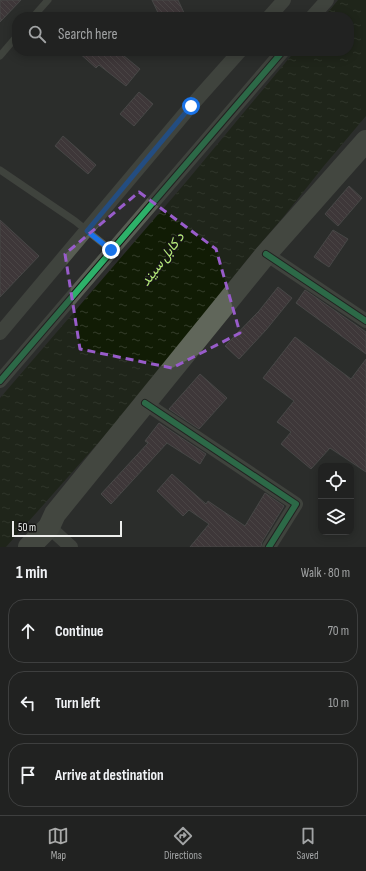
<!DOCTYPE html>
<html lang="en">
<head>
<meta charset="utf-8">
<style>
	body { margin:0; font-family:"Sofia Sans Condensed",Vazirmatn,sans-serif; background:#2d2f2e; color:#f1f3f6 }
	.controls { position:absolute; right:12px; bottom:12px; display:grid; overflow:hidden; border-radius:8px; box-shadow:0 2px 10px #0003 }
	.controls button { width:36px; height:36px; display:grid; place-items:center; padding:0; border:0; border-bottom:1px solid #3e3f3f; background:#212221; color:#f1f3f6; font:20px sans-serif }
	.scale { position:absolute; left:12px; bottom:10px; width:110px; box-sizing:border-box; padding-left:4px; border:2px solid #edeeec; border-top:0; font-size:11px; line-height:14px; white-space:nowrap; color:#edeeec; -webkit-text-stroke:3px #151614; paint-order:stroke }
	.stop { position:absolute; width:12px; height:12px; margin:-9px; border:3px solid #1a73e8; border-radius:50%; background:#fff }
	.stop.end { background:#1a73e8; border-color:#fff; box-shadow:0 1px 4px #0008 }
	.list { margin:0; padding:0; list-style:none }
	h2 { display:flex; justify-content:space-between; align-items:center; height:52px; margin:0; padding:0 16px; font-size:17px }
	h2 small { font-size:13px; font-weight:400; color:#a2a4a5 }
	.list li { display:grid; grid-template-columns:26px 1fr auto; gap:12px; align-items:center; box-sizing:border-box; height:64px; margin:0 8px 8px; padding:0 8px; border:1px solid #3e3f3f; border-radius:16px }
	.list b { display:block; font-size:15px; white-space:nowrap }
	.list em { font-size:13px; font-style:normal; color:#a2a4a5 }
	.icon { flex:none; width:22px; height:22px; fill:none; stroke:currentColor; stroke-width:2; stroke-linecap:round; stroke-linejoin:round }
	.map { position:relative; flex:none; width:366px; height:547px; overflow:hidden }
	.search { position:absolute; background:#212221; box-shadow:0 2px 10px #0003; left:12px; right:12px; top:12px; height:44px; display:flex; align-items:center; gap:10px; box-sizing:border-box; padding:0 14px; border-radius:16px; color:#a2a4a5; font-size:15px }
	.sheet { height:268px; background:#212221 }
	nav { display:flex; justify-content:space-around; align-items:center; box-sizing:border-box; height:56px; border-top:1px solid #3e3f3f; background:#212221; font-size:11px; color:#a2a4a5 }
	nav a { display:grid; justify-items:center; gap:2px }
	nav .on { color:#a9aaa9 }
	.map>svg:first-child { display:block }
</style>
</head>
<body>
<div class="map">
<svg width="366" height="547" viewBox="0 0 366 547">
	<defs>
		<pattern id="water-ripples" width="26" height="14" patternUnits="userSpaceOnUse"><rect width="26" height="14" fill="#111c05"/><path d="M2 4q2-2 4 0t4 0M15 11q2-2 4 0t4 0" fill="none" stroke="#343d2a"/></pattern>
		<pattern id="building-back-hatch" width="6" height="6" patternUnits="userSpaceOnUse"><rect width="6" height="6" fill="#544449"/><path d="M-1 5l2 2M0 0l6 6M5-1l2 2" fill="none" stroke="#6d5f63"/></pattern>
	</defs>
	<rect width="100%" height="100%" fill="#2c2d2c"/>
	<path fill="url(#water-ripples)" d="M 338,0 L 366,0 L 366,116 L 323,167 L 285,215 L 246,261 L 146,389 L 6,547 L 0,547 L 0,398 L 186,182 L 295,51 L 349,51 L 349,17 L 324,17 Z"/>
	<g fill="url(#building-back-hatch)" stroke="#676666">
		<path d="M 0,0 L 21,0 L 0,22 Z"/>
		<path d="M 152,0 L 178,0 L 186,17 L 160,17 Z"/>
		<path d="M 77,51 L 118,51 L 140,69 L 126,86 L 99,65 L 96,68 Z"/>
		<path d="M 139,92 L 153,104 L 134,126 L 120,114 Z"/>
		<path d="M 63,136 L 96,165 L 88,174 L 55,146 Z"/>
		<path d="M 349,186 L 362,198 L 338,226 L 325,214 Z"/>
		<path d="M 0,220 L 39,256 L 0,297 Z"/>
		<path d="M 333,230 L 348,239 L 329,267 L 314,257 Z"/>
		<path d="M 278,287 L 292,298 L 266,330 L 239,359 L 225,346 L 259,311 Z"/>
		<path d="M 305,290 L 366,332 L 366,354 L 296,303 Z"/>
		<path d="M 295,337 L 351,379 L 366,359 L 366,472 L 330,448 L 311,469 L 281,444 L 291,432 L 277,422 L 294,401 L 263,378 Z"/>
		<path d="M 200,374 L 227,398 L 199,429 L 169,409 Z"/>
		<path d="M 159,423 L 206,454 L 200,464 L 167,443 L 111,504 L 101,494 L 148,443 L 145,441 Z"/>
		<path d="M 172,474 L 206,504 L 208,501 L 245,526 L 265,493 L 284,506 L 262,542 L 261,547 L 190,547 L 209,524 L 189,510 L 183,516 L 157,491 Z"/>
	</g>
	<g fill="none" stroke-linecap="round" stroke-linejoin="round">
		<g stroke="#585d53" stroke-width="7">
			<path d="M 33,17 L 48,0"/>
			<path d="M 0,56 L 17,36"/>
			<path d="M 0,170 L 75,221 L 111,250"/>
		</g>
		<g stroke="#585d53" stroke-width="14">
			<path d="M 269,17 L 284,0"/>
			<path d="M 312,17 L 327,0"/>
			<path d="M 266,254 L 366,321"/>
			<path d="M 0,333 L 191,106 L 240,51"/>
			<path d="M 0,381 L 283,51"/>
			<path d="M 145,403 L 296,504 L 269,547"/>
			<path d="M 49,527 L 71,547"/>
		</g>
		<path stroke="#60665a" stroke-width="22" d="M 29,547 L 49,527 L 55,514 L 266,254 L 366,141"/>
		<g stroke="#151614" stroke-width="8">
			<g id="cycleway">
				<path d="M 266,254 L 366,321"/>
				<path d="M 0,381 L 283,51"/>
				<path d="M 145,403 L 296,504 L 269,547"/>
			</g>
		</g>
		<use href="#cycleway" stroke="#2db169" stroke-width="6"/>
	</g>
	<g fill="none" stroke-linecap="round" stroke-linejoin="round">
		<path stroke="#1a73e8" stroke-width="5" d="M 111,250 L 87,231 L 191,106"/>
	</g>
	<path d="M0 0H366V547H0ZM 139,192 L 216,249 L 240,333 L 172,368 L 80,349 L 65,254 Z" fill="#2c2d2c" fill-opacity=".55" fill-rule="evenodd"/>
	<path fill="none" stroke="#985cca" stroke-width="3" stroke-dasharray="8 5" stroke-linejoin="round" d="M 139,192 L 216,249 L 240,333 L 172,368 L 80,349 L 65,254 Z"/>
	<g text-anchor="middle" stroke-width="3" stroke-linejoin="round" paint-order="stroke">
		<g font-size="14" font-style="italic" fill="#b5ea79" stroke="#151614">
			<text transform="translate(162 259) rotate(-53)" y="5">د کابل سيند</text>
		</g>
	</g>
</svg>
<div class="controls">
<button><svg class="icon" aria-label="locate" viewBox="0 0 24 24"><circle cx="12" cy="12" r="6"/><path d="M12 2v4M12 18v4M2 12h4M18 12h4"/></svg></button>
<button><svg class="icon" aria-label="layers" viewBox="0 0 24 24"><path d="M12 4l9 5-9 5-9-5zM3 14l9 5 9-5"/></svg></button>
</div>
<div class="scale">50 m</div>
<div class="stop" style="left:191px;top:106px"></div>
<div class="stop end" style="left:111px;top:250px"></div>
<div class="search"><svg class="icon" aria-label="search" viewBox="0 0 24 24"><circle cx="10" cy="10" r="6"/><path d="M15 15l6 6"/></svg>Search here</div>
</div>
<section class="sheet">
<h2>1 min<small>Walk · 80 m</small></h2>
<ul class="list">
<li><svg class="icon" aria-label="ahead" viewBox="0 0 24 24"><path d="M12 20V5M6 11l6-6 6 6"/></svg><div><b>Continue</b></div><em>70 m</em></li>
<li><svg class="icon" aria-label="left" viewBox="0 0 24 24"><path d="M17 20v-9H6M10 6l-5 5 5 5"/></svg><div><b>Turn left</b></div><em>10 m</em></li>
<li><svg class="icon" aria-label="arrive" viewBox="0 0 24 24"><path d="M6 21V4h12l-3 4 3 4H6"/></svg><div><b>Arrive at destination</b></div></li>
</ul>
</section>
<nav>
<a class="on"><svg class="icon" aria-label="map" viewBox="0 0 24 24"><path d="M3 6l6-2 6 2 6-2v14l-6 2-6-2-6 2zM9 4v14M15 6v14"/></svg>Map</a>
<a><svg class="icon" aria-label="directions" viewBox="0 0 24 24"><path d="M12 3l9 9-9 9-9-9zM9 14v-3h6M13 9l2 2-2 2"/></svg>Directions</a>
<a><svg class="icon" aria-label="saved" viewBox="0 0 24 24"><path d="M7 4h10v16l-5-4-5 4z"/></svg>Saved</a>
</nav>
</body>
</html>
